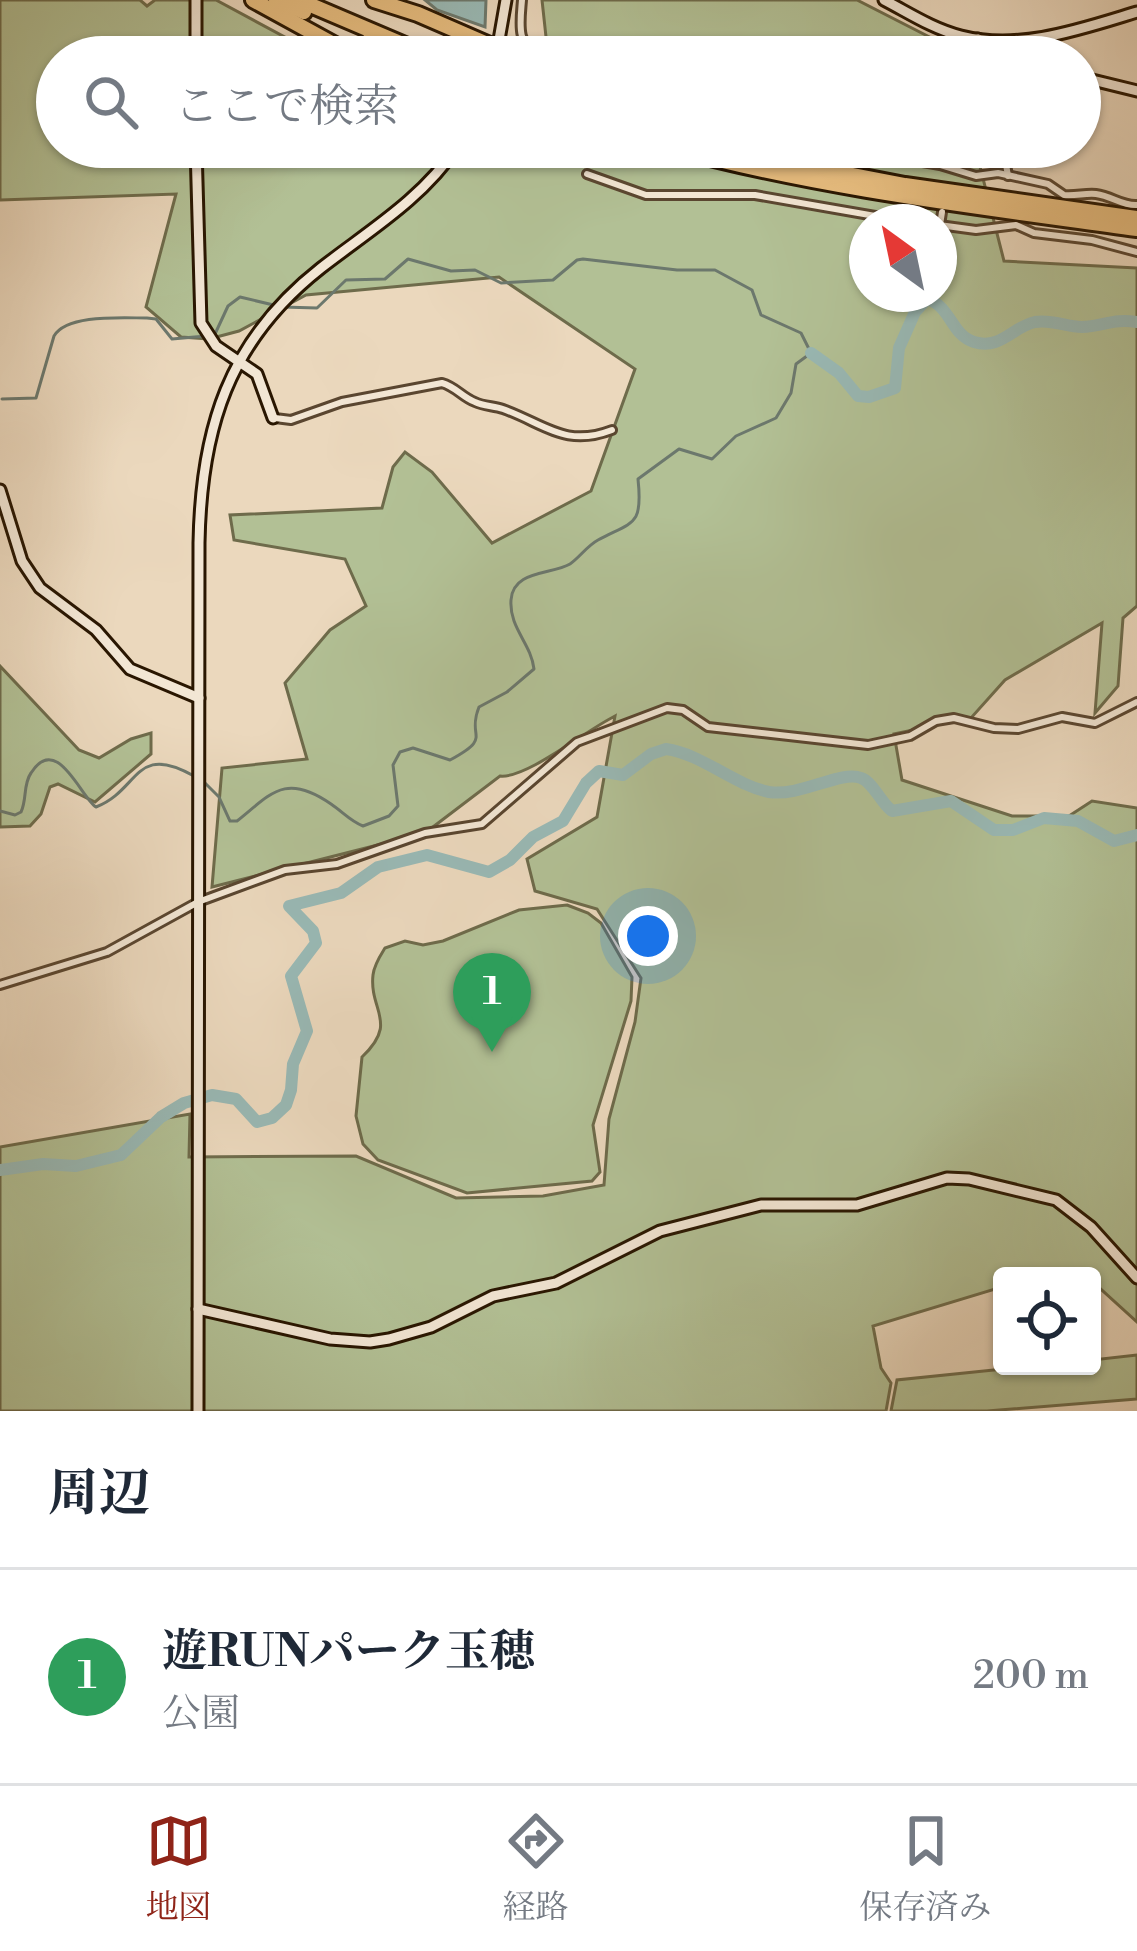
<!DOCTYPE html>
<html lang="ja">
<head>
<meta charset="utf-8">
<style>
	body { margin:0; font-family:"Libre Bodoni","Noto Serif JP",serif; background:#f6f6f7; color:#1f2937 }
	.controls { position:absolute; right:36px; bottom:36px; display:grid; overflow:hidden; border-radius:12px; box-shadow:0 3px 9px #0004 }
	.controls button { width:108px; height:108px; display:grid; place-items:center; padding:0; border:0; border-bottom:3px solid #e0e1e3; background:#fff; color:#1f2937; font:60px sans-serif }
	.compass { position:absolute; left:849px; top:204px; width:108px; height:108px; border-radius:50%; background:#fff; box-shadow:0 3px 9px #0004; rotate:327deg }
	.you { position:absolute; left:648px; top:936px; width:42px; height:42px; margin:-30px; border:9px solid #fff; border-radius:50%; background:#1a73e8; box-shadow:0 0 0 18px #1a73e833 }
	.badge { display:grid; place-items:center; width:78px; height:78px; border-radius:50%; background:#8f2418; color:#fff; font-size:39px; font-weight:700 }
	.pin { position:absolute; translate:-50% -99px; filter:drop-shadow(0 3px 6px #0008) }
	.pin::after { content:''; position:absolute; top:63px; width:42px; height:36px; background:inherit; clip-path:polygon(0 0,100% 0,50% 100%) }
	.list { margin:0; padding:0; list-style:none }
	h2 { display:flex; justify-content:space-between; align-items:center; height:156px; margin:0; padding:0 48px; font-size:51px }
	h2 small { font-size:39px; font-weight:400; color:#747a83 }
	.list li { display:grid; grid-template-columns:78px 1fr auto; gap:36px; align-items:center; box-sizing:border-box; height:216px; padding:0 48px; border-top:3px solid #e0e1e3 }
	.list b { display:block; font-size:45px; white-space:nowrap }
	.list p { margin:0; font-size:39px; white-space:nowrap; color:#747a83 }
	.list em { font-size:39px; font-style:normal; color:#747a83 }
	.icon { flex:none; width:66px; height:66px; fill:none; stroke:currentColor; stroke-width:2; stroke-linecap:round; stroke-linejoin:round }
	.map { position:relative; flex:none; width:1137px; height:1411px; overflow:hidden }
	.search { position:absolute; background:#fff; box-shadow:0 3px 9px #0004; left:36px; right:36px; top:36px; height:132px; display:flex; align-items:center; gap:30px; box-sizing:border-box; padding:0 42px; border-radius:66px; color:#747a83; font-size:45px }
	.sheet { height:372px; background:#fff }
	nav { display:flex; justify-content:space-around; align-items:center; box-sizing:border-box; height:168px; border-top:3px solid #e0e1e3; background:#fff; font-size:33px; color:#747a83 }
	nav a { display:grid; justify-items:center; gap:6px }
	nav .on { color:#8f2418 }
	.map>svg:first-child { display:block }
</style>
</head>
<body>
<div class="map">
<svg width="1137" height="1411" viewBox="0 0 1137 1411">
	<rect width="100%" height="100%" fill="#ebd8bd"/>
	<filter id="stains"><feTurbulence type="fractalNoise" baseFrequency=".00167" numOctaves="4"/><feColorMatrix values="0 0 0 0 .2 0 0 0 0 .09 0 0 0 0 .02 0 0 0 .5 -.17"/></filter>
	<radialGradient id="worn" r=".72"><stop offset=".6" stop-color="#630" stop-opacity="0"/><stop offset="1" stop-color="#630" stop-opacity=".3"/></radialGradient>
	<g fill="#b2c095" stroke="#6e6b4b" stroke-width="3" fill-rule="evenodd">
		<path d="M 0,0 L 140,0 L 147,6 L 155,0 L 216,0 L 322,57 L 57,57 L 57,147 L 975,147 L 1004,261 L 1137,268 L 1137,606 L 1123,618 L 1118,686 L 1095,713 L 1102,623 L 1005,680 L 971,718 L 894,734 L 902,780 L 1012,816 L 1069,816 L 1092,801 L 1137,808 L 1137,1322 L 1092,1281 L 1092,1276 L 1002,1276 L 1002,1287 L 873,1326 L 881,1368 L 891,1383 L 886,1411 L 0,1411 L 0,1147 L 190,1114 L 189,1157 L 356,1156 L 456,1198 L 543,1196 L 604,1185 L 609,1119 L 635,1022 L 641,978 L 597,909 L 535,891 L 527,859 L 597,817 L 615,716 C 585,731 526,779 500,776 L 425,833 L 212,887 L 222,768 L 307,759 L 285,683 L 330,630 L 366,606 L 345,559 L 234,540 L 230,515 L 382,508 L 393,467 L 405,452 L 432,472 L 492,543 L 591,491 L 635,369 L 499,277 L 306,295 L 239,331 L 209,339 L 181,337 L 146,307 L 176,194 L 0,200 ZM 867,222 L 939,222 L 939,294 L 867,294 Z"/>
		<path d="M 542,0 L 857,0 L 949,47 L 952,57 L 542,57 L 547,46 Z"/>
		<path d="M 0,666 L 79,750 L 99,758 L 131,739 L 151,733 L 151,754 L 95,802 L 58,784 L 50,787 L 41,814 L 30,826 L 0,827 Z"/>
		<path d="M 567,905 L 588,913 L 601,923 L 632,977 L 631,1001 L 593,1125 L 600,1172 L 592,1181 L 467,1193 L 378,1160 L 363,1144 L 356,1116 L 362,1057 C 399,1022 369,1011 373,975 C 374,965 380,956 385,948 L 405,941 L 423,945 L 443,941 L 519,910 Z"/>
		<path d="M 1137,1355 L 1137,1399 L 987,1411 L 891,1411 L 897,1380 L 1033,1366 L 1092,1366 L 1092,1360 Z"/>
	</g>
	<path fill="#99b9b5" stroke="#6c786d" stroke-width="3" d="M 425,0 L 486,0 L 485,27 L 437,10 Z"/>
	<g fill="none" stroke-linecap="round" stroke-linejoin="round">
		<g stroke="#6c786d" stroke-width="3">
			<path d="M 2,399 L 36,398 L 54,336 C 67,314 121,318 147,318 L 156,319 L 172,339 L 206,336"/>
			<path d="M 203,781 L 219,797 L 230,821 L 237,821 C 271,794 285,772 331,804 C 343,812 350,821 363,826 L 389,816 L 398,806 L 393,765 L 400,752 L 413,748 L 450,760 C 494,736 466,739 479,707 L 507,692 L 534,669 C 531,643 509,628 511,600 C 513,570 551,575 570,564 C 580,557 587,546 598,540 C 634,521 643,526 638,479 L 679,449 L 712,459 L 736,436 L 776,418 L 791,393 L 796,364 L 811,353 L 801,333 L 761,315 L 752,290 L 715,270 L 677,270 L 583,259 L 577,260 L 553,280 L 501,283 L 475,270 L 451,271 L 408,259 L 385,279 L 346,280 L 317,308 L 282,307 L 240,297 L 228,306 L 215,334"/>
			<path d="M 0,811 L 15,815 L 21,812 C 27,800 23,784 31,773 C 57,732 81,798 96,807 C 140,790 134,742 194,776"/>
		</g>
		<g stroke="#99b9b5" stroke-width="12">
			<path d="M 811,353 L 839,373 L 858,396 L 869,397 L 895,388 L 899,348 L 915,312 L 927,299 C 951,306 951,335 974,342 C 1001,350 1012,327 1035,322 C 1052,319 1066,327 1082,327 C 1103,326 1115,318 1137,322"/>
			<path d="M 0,1170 L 43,1164 L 76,1166 L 121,1155 L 161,1117 L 184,1103 L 212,1095 L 236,1099 L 257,1122 L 272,1118 L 286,1105 L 291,1090 L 293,1064 L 307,1031 L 291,976 L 316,943 L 313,931 L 289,906 L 341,893 L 378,867 L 427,855 L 489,872 L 510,860 L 533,837 L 563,821 L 586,783 L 599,771 L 623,775 L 651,754 L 666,749 C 702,754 734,785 769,792 C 800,797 841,770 861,778 C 873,782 881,803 892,811 L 951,801 L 994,830 L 1013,830 L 1044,818 L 1078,821 L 1114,841 L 1137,835"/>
		</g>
		<g stroke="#5a4630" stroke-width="12">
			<g id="street">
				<path d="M 522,0 C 520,25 516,44 540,57"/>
				<path d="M 835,147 L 940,165 L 976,176 L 998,173 L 1048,184 L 1064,195 C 1076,196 1085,193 1096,194 C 1112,196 1122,206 1137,205"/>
				<path d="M 1003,147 L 1008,176"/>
				<path d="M 587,174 L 646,195 L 755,195 L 881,217 L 893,213 L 914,222"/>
				<path d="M 939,225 L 976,230 L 1016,225 L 1034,233 L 1092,240 L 1137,252"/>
				<path d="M 940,225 L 942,212"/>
				<path d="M 275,418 L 291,420 L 342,402 L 442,383 C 456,387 462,397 475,402 C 483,406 494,406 503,409 C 545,424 565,448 612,430"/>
				<path d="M 0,985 L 107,952 L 198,902 L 285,870 L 337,864 L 425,833 L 482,824 L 577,742 L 667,708 L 683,710 L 708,727 L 868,745 L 910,736 L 936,721 L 954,718 L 994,728 L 1018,729 L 1062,717 L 1095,723 L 1137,702"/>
			</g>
		</g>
		<g stroke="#291601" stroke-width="15">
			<g id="secondary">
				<path d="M 884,0 C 909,13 933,29 961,36 C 1020,51 1081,29 1137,12"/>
				<path d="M 978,39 L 984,48 L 1002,57"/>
				<path d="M 196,57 L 196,0"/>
				<path d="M 496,57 L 506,0"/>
				<path d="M 1080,77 L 1137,91"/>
				<path d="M 196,147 L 201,323 L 216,346 L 257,374 L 273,418"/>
				<path d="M 0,490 L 22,561 L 40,588 L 96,630 L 130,669 L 199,698"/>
				<path d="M 198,1309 L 330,1339 L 370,1342 L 389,1339 L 431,1327 L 493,1296 L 556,1283 L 660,1231 L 761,1205 L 857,1205 L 947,1178 L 969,1179 L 1056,1200 L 1091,1227 L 1137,1278"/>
				<path d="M 198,1411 L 199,543 C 201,429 228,341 321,268 C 370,230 421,200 457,147"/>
			</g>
		</g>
		<g stroke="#291601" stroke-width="20">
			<g id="highway">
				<path d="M 253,0 L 357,57"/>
				<path d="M 276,0 L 304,12"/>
				<path d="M 299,0 L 433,57"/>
				<path d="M 374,0 L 418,14 L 517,57"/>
				<path d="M 369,40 L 408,57"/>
				<path d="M 630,147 L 676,156"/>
				<path d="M 668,147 C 821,189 980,207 1137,229"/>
				<path d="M 707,147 L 905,185 L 1137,218"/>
			</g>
		</g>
		<use href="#street" stroke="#f2e6d4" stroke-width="6"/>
		<use href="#secondary" stroke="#f2e6d4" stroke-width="9"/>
		<use href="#highway" stroke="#e6bc7e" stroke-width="14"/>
	</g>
	<rect width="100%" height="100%" filter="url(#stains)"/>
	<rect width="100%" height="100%" fill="url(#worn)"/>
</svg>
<div class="controls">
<button><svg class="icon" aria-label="locate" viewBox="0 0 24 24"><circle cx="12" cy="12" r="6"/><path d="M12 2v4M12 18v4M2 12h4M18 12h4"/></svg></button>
</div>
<svg class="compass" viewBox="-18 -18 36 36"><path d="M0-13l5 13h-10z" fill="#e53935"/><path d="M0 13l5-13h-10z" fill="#747a83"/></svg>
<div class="you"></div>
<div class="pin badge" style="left:492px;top:1052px;background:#2e9e5b">1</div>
<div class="search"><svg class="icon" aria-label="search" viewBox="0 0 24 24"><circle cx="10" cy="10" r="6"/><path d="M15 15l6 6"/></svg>ここで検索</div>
</div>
<section class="sheet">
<h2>周辺<small></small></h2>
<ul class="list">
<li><span class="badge" style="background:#2e9e5b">1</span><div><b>遊RUNパーク玉穂</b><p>公園</p></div><em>200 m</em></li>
</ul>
</section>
<nav>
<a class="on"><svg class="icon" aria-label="map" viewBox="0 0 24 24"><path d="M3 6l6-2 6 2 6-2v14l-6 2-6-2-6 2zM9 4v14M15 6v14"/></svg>地図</a>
<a><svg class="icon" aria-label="directions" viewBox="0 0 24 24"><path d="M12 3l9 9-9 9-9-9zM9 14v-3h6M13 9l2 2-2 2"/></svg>経路</a>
<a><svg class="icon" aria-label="saved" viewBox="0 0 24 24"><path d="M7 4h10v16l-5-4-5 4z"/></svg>保存済み</a>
</nav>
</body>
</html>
